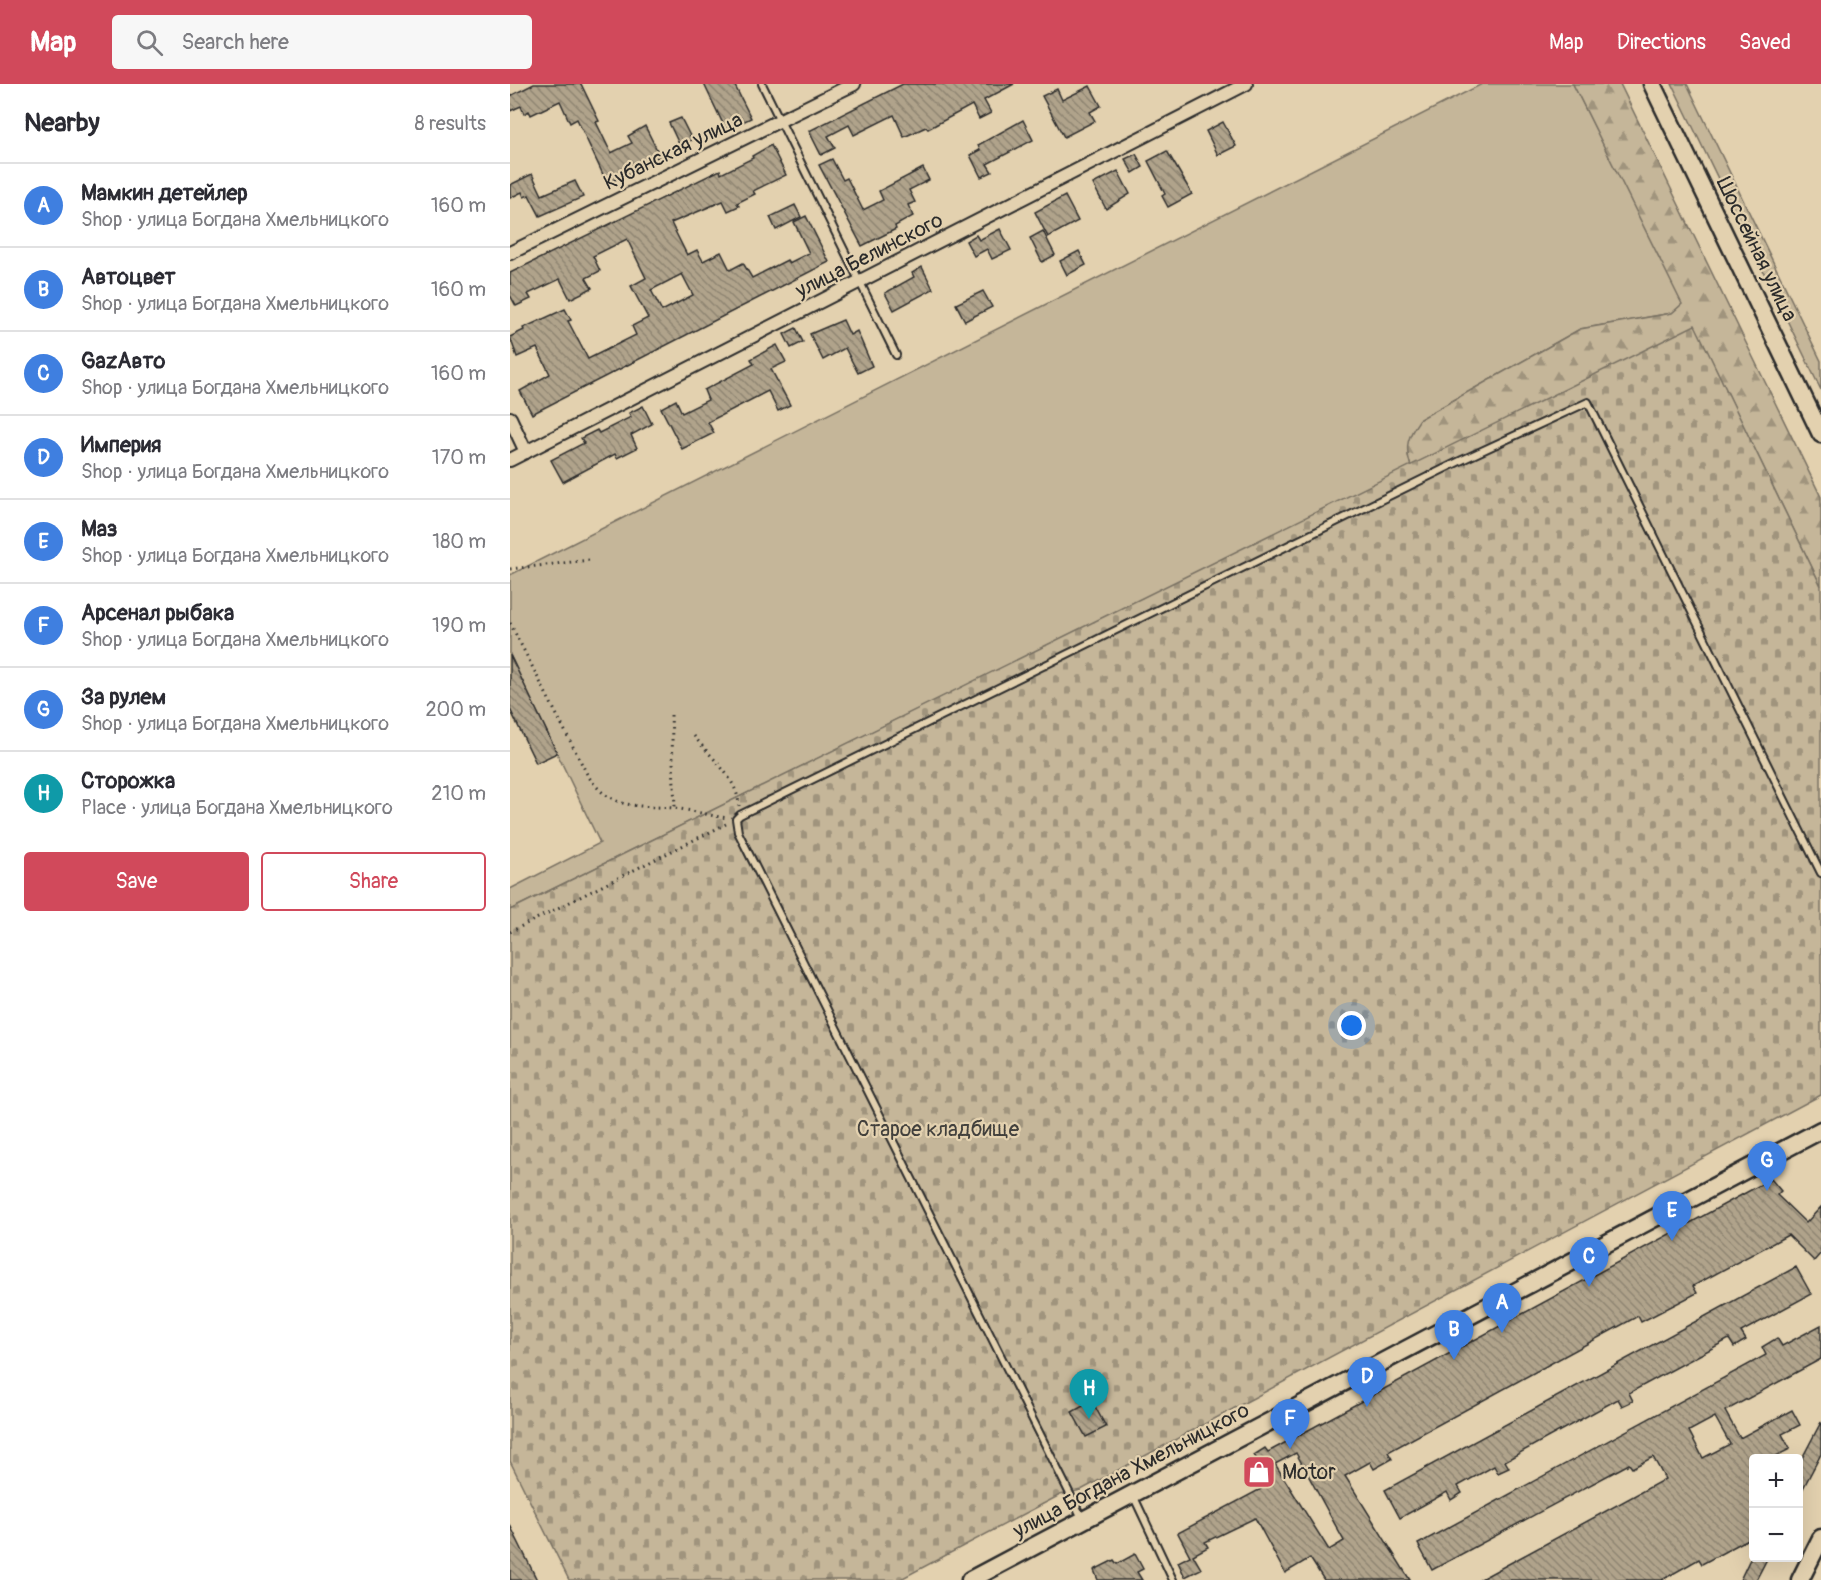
<!DOCTYPE html>
<html lang="en">
<head>
<meta charset="utf-8">
<style>
	body { margin:0; font-family:Pangolin,sans-serif; background:#f7f7f7; color:#2b2b33 }
	.controls { position:absolute; right:18px; bottom:18px; display:grid; overflow:hidden; border-radius:6px; box-shadow:0 6px 24px #0002 }
	.controls button { width:54px; height:54px; display:grid; place-items:center; padding:0; border:0; border-bottom:2px solid #e1e1e2; background:#fff; color:#2b2b33; font:30px sans-serif }
	.you { position:absolute; left:842px; top:942px; width:21px; height:21px; margin:-15px; border:4px solid #fff; border-radius:50%; background:#1a73e8; box-shadow:0 0 0 9px #1a73e833 }
	.badge { display:grid; place-items:center; width:39px; height:39px; border-radius:50%; background:#d1495b; color:#fff; font-size:20px; font-weight:700 }
	.pin { position:absolute; translate:-50% -50px; filter:drop-shadow(0 2px 3px #0008) }
	.pin::after { content:''; position:absolute; top:32px; width:21px; height:18px; background:inherit; clip-path:polygon(0 0,100% 0,50% 100%) }
	.list { margin:0; padding:0; list-style:none }
	h2 { display:flex; justify-content:space-between; align-items:center; height:78px; margin:0; padding:0 24px; font-size:26px }
	h2 small { font-size:20px; font-weight:400; color:#7c7c81 }
	.list li { display:grid; grid-template-columns:39px 1fr auto; gap:18px; align-items:center; box-sizing:border-box; height:84px; padding:0 24px; border-top:2px solid #e1e1e2 }
	.list b { display:block; font-size:22px; white-space:nowrap }
	.list p { margin:0; font-size:20px; white-space:nowrap; color:#7c7c81 }
	.list em { font-size:20px; font-style:normal; color:#7c7c81 }
	.actions { display:flex; gap:12px; padding:18px 24px }
	.actions a { flex:1; padding:14px 0; border:2px solid #d1495b; border-radius:6px; text-align:center; font-size:21px; color:#d1495b }
	.actions .main { background:#d1495b; color:#fff }
	.icon { flex:none; width:33px; height:33px; fill:none; stroke:currentColor; stroke-width:2; stroke-linecap:round; stroke-linejoin:round }
	.map { position:relative; flex:none; width:1311px; height:1496px; overflow:hidden }
	header { display:flex; align-items:center; gap:36px; box-sizing:border-box; height:84px; padding:0 30px; background:#d1495b; color:#fff }
	header strong { font-size:28px }
	nav { display:flex; gap:33px; margin-inline-start:auto; font-size:21px }
	.search { width:420px; height:54px; background:#f7f7f7; display:flex; align-items:center; gap:15px; box-sizing:border-box; padding:0 21px; border-radius:6px; color:#7c7c81; font-size:22px }
	main { display:flex }
	aside { flex:1; background:#fff }
	.map>svg:first-child { display:block }
</style>
</head>
<body>
<header>
<strong>Map</strong>
<div class="search"><svg class="icon" aria-label="search" viewBox="0 0 24 24"><circle cx="10" cy="10" r="6"/><path d="M15 15l6 6"/></svg>Search here</div>
<nav><a>Map</a><a>Directions</a><a>Saved</a></nav>
</header>
<main>
<aside>
<h2>Nearby<small>8 results</small></h2>
<ul class="list">
<li><span class="badge" style="background:#3f7fe0">A</span><div><b>Мамкин детейлер</b><p>Shop · улица Богдана Хмельницкого</p></div><em>160 m</em></li>
<li><span class="badge" style="background:#3f7fe0">B</span><div><b>Автоцвет</b><p>Shop · улица Богдана Хмельницкого</p></div><em>160 m</em></li>
<li><span class="badge" style="background:#3f7fe0">C</span><div><b>GazАвто</b><p>Shop · улица Богдана Хмельницкого</p></div><em>160 m</em></li>
<li><span class="badge" style="background:#3f7fe0">D</span><div><b>Империя</b><p>Shop · улица Богдана Хмельницкого</p></div><em>170 m</em></li>
<li><span class="badge" style="background:#3f7fe0">E</span><div><b>Маз</b><p>Shop · улица Богдана Хмельницкого</p></div><em>180 m</em></li>
<li><span class="badge" style="background:#3f7fe0">F</span><div><b>Арсенал рыбака</b><p>Shop · улица Богдана Хмельницкого</p></div><em>190 m</em></li>
<li><span class="badge" style="background:#3f7fe0">G</span><div><b>За рулем</b><p>Shop · улица Богдана Хмельницкого</p></div><em>200 m</em></li>
<li><span class="badge" style="background:#0f9aa8">H</span><div><b>Сторожка</b><p>Place · улица Богдана Хмельницкого</p></div><em>210 m</em></li>
</ul>
<div class="actions"><a class="main">Save</a><a>Share</a></div>
</aside>
<div class="map">
<svg width="1311" height="1496" viewBox="0 0 1311 1496">
	<defs>
		<pattern id="forest-firs" width="22" height="20" patternUnits="userSpaceOnUse" patternTransform="scale(1.5)"><rect width="22" height="20" fill="#c5b699"/><path d="M5 1l3.5 6h-7zM16 11l3.5 6h-7z" fill="#a0947d"/></pattern>
		<pattern id="cemetery-stones" width="16" height="16" patternUnits="userSpaceOnUse" patternTransform="scale(1.5)"><rect width="16" height="16" fill="#c5b699"/><path d="M2 7V4a2 2 0 0 1 4 0v3zM10 15v-3a2 2 0 0 1 4 0v3z" fill="#a0947d"/></pattern>
		<pattern id="building-back-hatch" width="6" height="6" patternUnits="userSpaceOnUse" patternTransform="scale(1.5)"><rect width="6" height="6" fill="#b0a38b"/><path d="M-1 5l2 2M0 0l6 6M5-1l2 2" fill="none" stroke="#8f8572"/></pattern>
	</defs>
	<rect width="100%" height="100%" fill="#e3d1af"/>
	<filter id="ink" filterUnits="userSpaceOnUse"><feTurbulence type="fractalNoise" baseFrequency=".0167" numOctaves="2"/><feDisplacementMap in="SourceGraphic" scale="12" xChannelSelector="R" yChannelSelector="G"/><feConvolveMatrix kernelMatrix="1 2 1 2 8 2 1 2 1" color-interpolation-filters="sRGB"/></filter>
	<g filter="url(#ink)">
		<g fill="#c5b699" stroke="#787062" stroke-width="1.5">
			<path d="M 972,0 L 1063,0 L 1173,220 L 1162,229 L 1070,245 L 910,335 L 898,371 L 901,382 L 0,826 L 0,805 L 90,759 L 0,571 L 0,491 Z"/>
			<path d="M 1162,0 L 1177,0 L 1311,277 L 1311,306 Z"/>
		</g>
		<path fill="url(#forest-firs)" stroke="#787062" stroke-width="1.5" d="M 1063,0 L 1110,0 L 1311,413 L 1311,502 L 1185,242 L 901,382 C 894,362 898,352 910,335 L 1070,245 L 1162,229 L 1172,220 Z"/>
		<path fill="url(#cemetery-stones)" stroke="#787062" stroke-width="1.5" d="M 1185,241 L 1311,502 L 1311,1011 L 571,1406 L 550,1411 L 389,1496 L 59,1496 L 0,1377 L 0,826 Z"/>
		<g fill="url(#building-back-hatch)" stroke="#2b2b2b" stroke-width="1.5" fill-rule="evenodd">
			<path d="M 24,0 L 71,0 L 89,37 L 86,38 L 101,69 L 122,59 L 118,52 L 135,42 L 150,72 L 128,83 L 129,86 L 97,99 L 67,35 L 60,39 L 50,17 L 21,31 L 19,27 L 14,30 L 11,22 L 0,27 L 0,12 Z"/>
			<path d="M 194,0 L 224,0 L 241,34 L 216,46 Z"/>
			<path d="M 393,0 L 504,0 L 474,16 L 481,29 L 469,35 L 462,21 L 418,45 L 416,43 L 394,53 L 384,31 L 344,51 L 339,41 L 318,52 L 325,64 L 311,71 L 299,47 Z"/>
			<path d="M 580,2 L 591,22 L 580,28 L 585,37 L 554,53 L 532,12 L 547,5 L 552,16 Z"/>
			<path d="M 171,34 L 182,56 L 170,62 L 159,39 Z"/>
			<path d="M 513,36 L 523,56 L 477,80 L 482,88 L 471,93 L 460,71 L 470,66 L 468,61 Z"/>
			<path d="M 713,38 L 726,62 L 708,71 L 696,47 Z"/>
			<path d="M 261,61 L 276,91 L 243,107 L 245,110 L 227,119 L 229,122 L 218,127 L 213,117 L 161,139 L 177,171 L 187,166 L 193,177 L 211,168 L 220,186 L 233,179 L 242,194 L 277,176 L 279,179 L 299,169 L 284,138 L 296,132 L 319,178 L 22,330 L 10,307 L 40,290 L 27,264 L 7,273 L 0,253 L 14,246 L 13,244 L 55,225 L 61,236 L 58,237 L 78,275 L 126,251 L 122,242 L 138,234 L 121,202 L 136,194 L 117,155 L 83,172 L 90,187 L 76,194 L 82,204 L 60,215 L 50,195 L 18,210 L 21,215 L 6,222 L 0,211 L 0,189 L 210,86 L 211,90 L 243,74 L 242,72 ZM 172,190 L 183,211 L 152,227 L 141,206 Z"/>
			<path d="M 657,67 L 682,110 L 658,123 L 652,112 L 655,110 L 638,77 Z"/>
			<path d="M 626,70 L 633,83 L 623,89 L 615,75 Z"/>
			<path d="M 322,75 L 333,96 L 337,94 L 353,126 L 373,116 L 369,107 L 413,84 L 419,96 L 399,106 L 405,118 L 398,121 L 403,132 L 385,142 L 386,145 L 352,162 L 309,81 Z"/>
			<path d="M 608,87 L 620,110 L 596,125 L 583,100 Z"/>
			<path d="M 22,90 L 32,111 L 65,97 L 73,113 L 30,132 L 19,111 L 14,113 L 12,108 L 0,114 L 0,101 Z"/>
			<path d="M 555,112 L 568,137 L 538,153 L 525,128 Z"/>
			<path d="M 285,121 L 291,133 L 266,146 L 260,133 Z"/>
			<path d="M 490,145 L 501,166 L 482,175 L 477,165 L 464,172 L 456,157 L 466,151 L 469,156 Z"/>
			<path d="M 533,147 L 545,171 L 532,178 L 520,154 Z"/>
			<path d="M 569,167 L 576,181 L 557,191 L 550,177 Z"/>
			<path d="M 412,183 L 423,205 L 384,226 L 375,209 L 404,193 L 402,189 Z"/>
			<path d="M 473,207 L 482,223 L 455,237 L 446,220 Z"/>
			<path d="M 333,236 L 340,251 L 347,247 L 362,282 L 348,289 L 335,264 L 313,276 L 300,250 Z"/>
			<path d="M 286,244 L 293,258 L 281,264 L 274,250 Z"/>
			<path d="M 267,261 L 276,278 L 261,285 L 280,321 L 268,327 L 258,307 L 198,338 L 204,349 L 172,365 L 151,324 L 166,316 L 172,329 L 198,316 L 194,306 L 244,280 L 241,275 Z"/>
			<path d="M 133,322 L 142,340 L 121,351 L 127,364 L 107,374 L 105,370 L 53,398 L 41,376 L 74,359 L 71,354 L 87,346 L 89,349 L 121,333 L 119,329 Z"/>
			<path d="M 0,571 L 47,669 L 26,679 L 0,625 Z"/>
			<path d="M 1261,1095 L 1271,1107 L 1267,1111 L 1296,1139 L 1311,1123 L 1311,1169 L 1304,1177 L 1278,1151 L 1183,1202 L 1187,1209 L 1131,1238 L 1128,1232 L 878,1368 L 882,1375 L 864,1385 L 860,1378 L 835,1392 L 900,1496 L 814,1496 L 800,1474 L 775,1489 L 745,1434 L 695,1458 L 698,1463 L 683,1471 L 691,1485 L 675,1493 L 668,1478 L 680,1472 L 668,1449 L 751,1405 L 740,1387 L 750,1380 L 744,1371 L 755,1364 L 758,1368 ZM 786,1369 L 834,1457 L 819,1466 L 765,1380 Z"/>
			<path d="M 1286,1183 L 1301,1210 L 1231,1248 L 1236,1256 L 1224,1263 L 1219,1255 L 1119,1309 L 1123,1317 L 1112,1322 L 1108,1315 L 995,1377 L 999,1384 L 988,1389 L 984,1382 L 948,1402 L 952,1409 L 941,1416 L 937,1408 L 890,1434 L 875,1406 Z"/>
			<path d="M 1311,1241 L 1311,1275 L 1215,1327 L 1230,1354 L 1282,1326 L 1290,1341 L 1272,1350 L 1280,1365 L 1262,1374 L 1244,1374 L 1244,1452 L 1192,1480 L 1189,1475 L 1152,1496 L 969,1496 L 1155,1395 L 1143,1373 L 1122,1384 L 1119,1380 L 922,1486 L 908,1460 L 1256,1271 L 1252,1263 L 1267,1254 L 1272,1262 ZM 1205,1333 L 1220,1360 L 1193,1374 L 1179,1347 Z"/>
			<path d="M 582,1317 L 596,1343 L 576,1353 L 562,1328 Z"/>
			<path d="M 1311,1338 L 1311,1370 L 1288,1414 L 1288,1382 Z"/>
			<path d="M 0,1441 L 27,1496 L 0,1496 Z"/>
			<path d="M 625,1470 L 633,1485 L 627,1488 L 632,1496 L 588,1496 L 584,1486 L 604,1476 L 607,1480 Z"/>
			<path d="M 1241,1473 L 1258,1473 L 1246,1496 L 1230,1496 Z"/>
		</g>
		<g fill="none" stroke-linecap="round" stroke-linejoin="round">
			<g stroke="#2b2b2b" stroke-width="10">
				<g id="lane">
					<path d="M 252,0 L 386,271"/>
					<path d="M 623,1411 L 663,1496"/>
					<path d="M 572,1434 L 228,748 L 226,735 L 230,731 L 952,376 L 1078,318 L 1311,789"/>
				</g>
			</g>
			<g stroke="#2b2b2b" stroke-width="16">
				<g id="street">
					<path d="M 0,169 L 344,0"/>
					<path d="M 0,334 L 16,368"/>
					<path d="M 0,376 L 736,0"/>
				</g>
			</g>
			<g stroke="#2b2b2b" stroke-width="21">
				<g id="secondary">
					<path d="M 1142,0 L 1311,350"/>
					<path d="M 460,1496 L 1311,1046"/>
					<path d="M 1290,1496 L 1311,1454"/>
				</g>
			</g>
			<g stroke="#2b2b2b" stroke-width="3" stroke-dasharray="1.5 4.5" stroke-linecap="butt">
				<path d="M 0,485 L 80,476"/>
				<path d="M 0,539 L 77,690 C 100,726 124,721 163,724 C 181,726 200,732 218,734"/>
				<path d="M 161,631 L 165,724"/>
				<path d="M 184,652 C 200,673 228,694 229,722"/>
				<path d="M 0,848 L 216,740"/>
			</g>
			<use href="#lane" stroke="#e3d1af" stroke-width="6"/>
			<use href="#street" stroke="#e3d1af" stroke-width="12"/>
			<use href="#secondary" stroke="#e3d1af" stroke-width="16"/>
		</g>
	</g>
	<defs>
		<g id="shop-square" transform="scale(1.725)"><rect x="-9" y="-9" width="18" height="18" rx="4" fill="#d1495b" stroke="#e3d1af"/><path d="M-5-2.5h2.3a2.7 3.5 0 0 1 5.4 0H5L5.5 6h-11ZM-1.5-2.5h3a1.5 2.3 0 0 0-3 0Z" fill="#fff"/></g>
	</defs>
	<g fill-rule="evenodd">
		<use href="#shop-square" x="749" y="1388"/>
	</g>
	<g text-anchor="middle" stroke-width="4.5" stroke-linejoin="round" paint-order="stroke">
		<g font-size="21" fill="#2b2b2b" stroke="#e3d1af">
			<text transform="translate(163 67) rotate(-26)" y="7">Кубанская улица</text>
			<text transform="translate(1247 165) rotate(64)" y="7">Шоссейная улица</text>
			<text transform="translate(359 171) rotate(-27)" y="7">улица Белинского</text>
			<text transform="translate(621 1386) rotate(-28)" y="7">улица Богдана Хмельницкого</text>
		</g>
		<g font-size="21" fill="#42403c" stroke="#e3d1af">
			<text x="428" y="1052">Старое кладбище</text>
		</g>
		<g font-size="21" fill="#2b2b2b" stroke="#e3d1af" text-anchor="start">
			<text x="772" y="1395">Motor</text>
		</g>
	</g>
</svg>
<div class="controls">
<button>+</button>
<button>−</button>
</div>
<div class="you"></div>
<div class="pin badge" style="left:992px;top:1249px;background:#3f7fe0">A</div>
<div class="pin badge" style="left:944px;top:1276px;background:#3f7fe0">B</div>
<div class="pin badge" style="left:1079px;top:1203px;background:#3f7fe0">C</div>
<div class="pin badge" style="left:857px;top:1323px;background:#3f7fe0">D</div>
<div class="pin badge" style="left:1162px;top:1157px;background:#3f7fe0">E</div>
<div class="pin badge" style="left:780px;top:1365px;background:#3f7fe0">F</div>
<div class="pin badge" style="left:1257px;top:1107px;background:#3f7fe0">G</div>
<div class="pin badge" style="left:579px;top:1335px;background:#0f9aa8">H</div>
</div>
</main>
</body>
</html>
